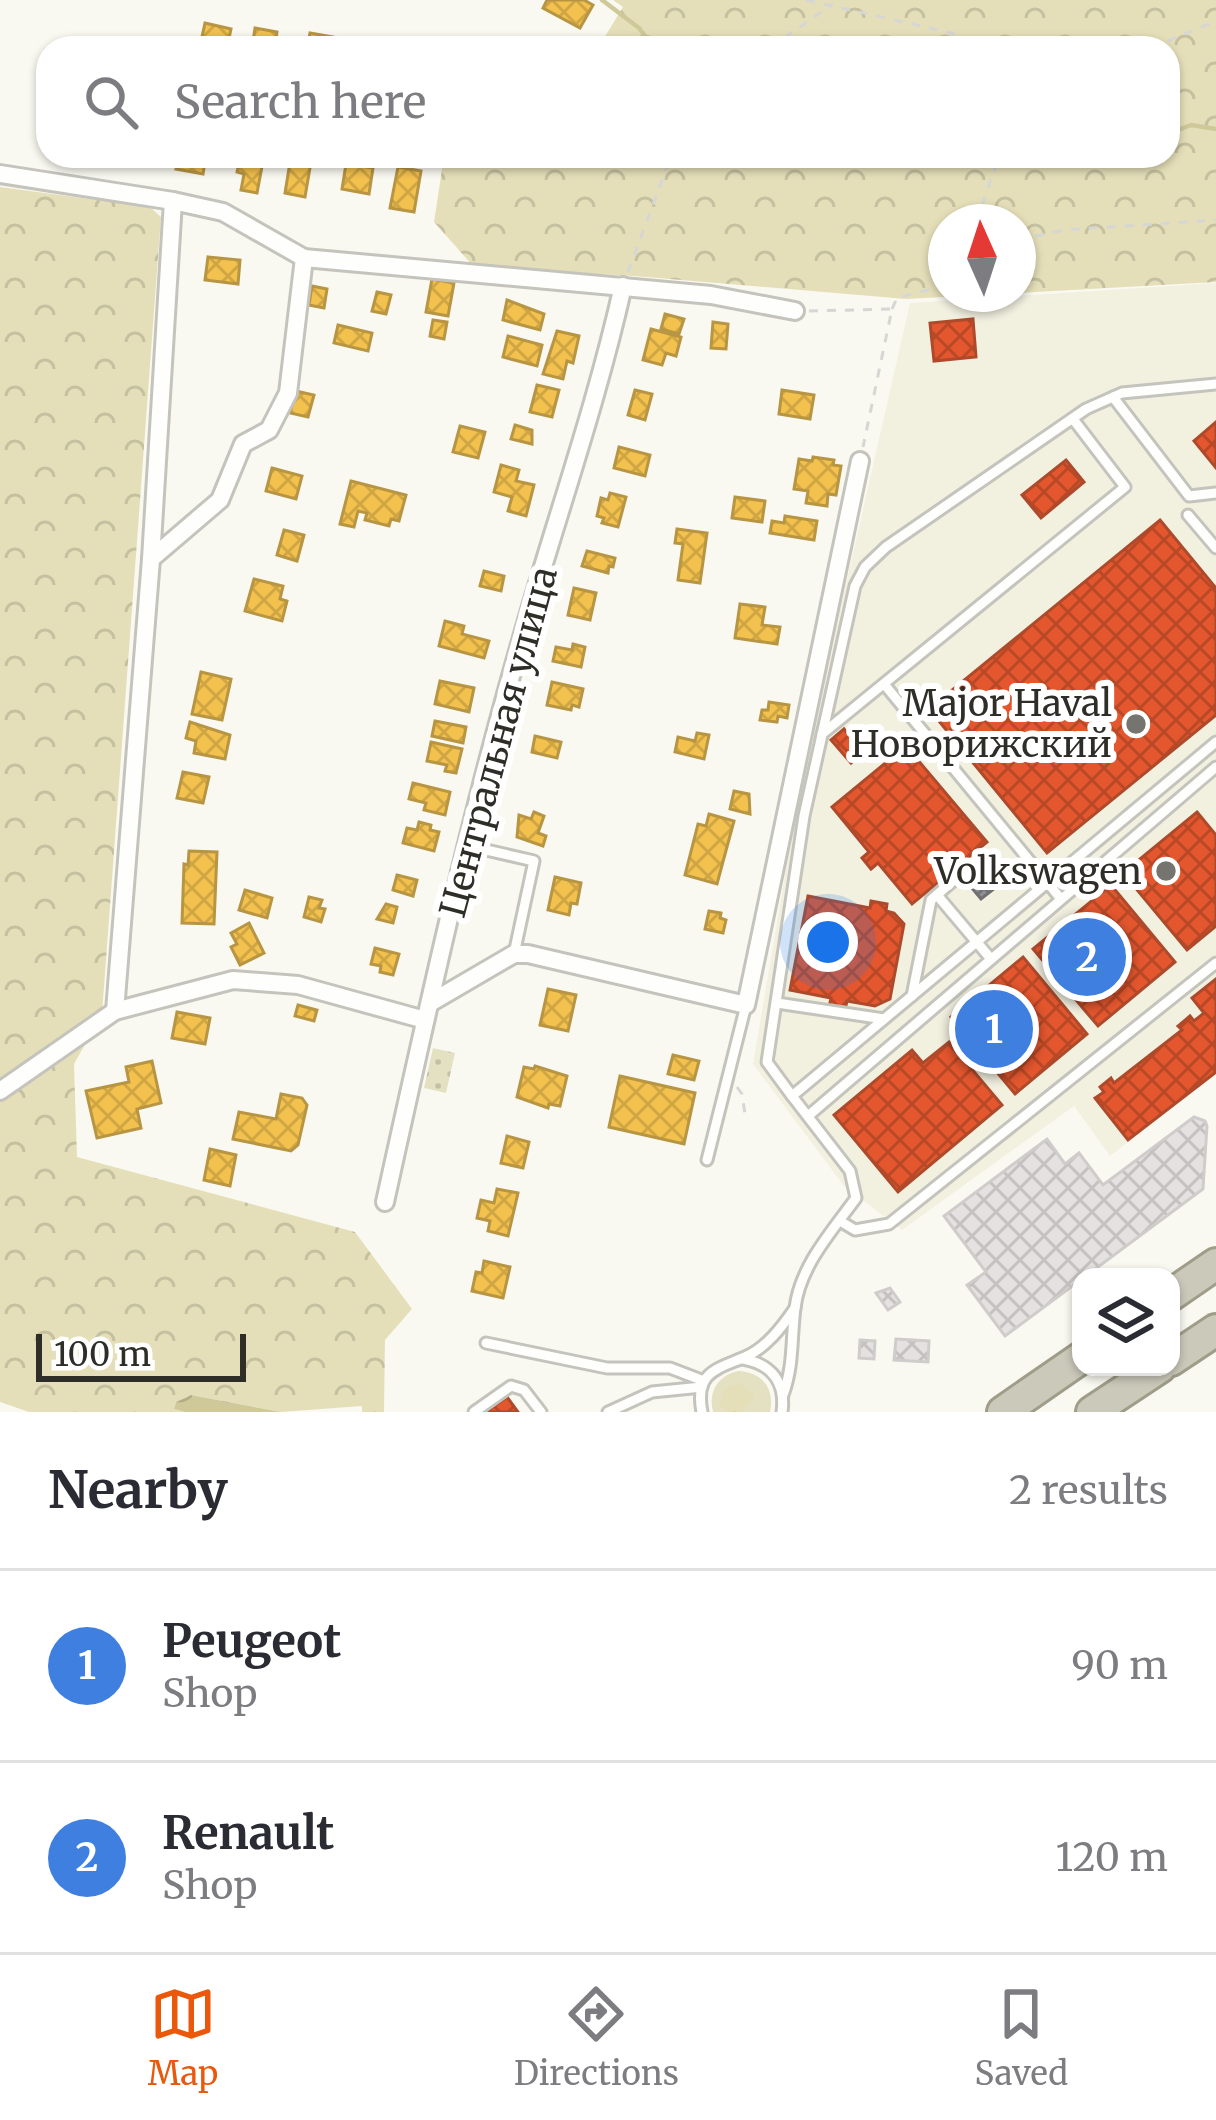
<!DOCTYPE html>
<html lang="en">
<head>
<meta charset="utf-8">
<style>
	body { margin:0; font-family:Merriweather,serif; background:#f2f2f3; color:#2b2b33 }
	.controls { position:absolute; right:36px; bottom:36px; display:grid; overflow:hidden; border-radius:24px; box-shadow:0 3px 9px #0004 }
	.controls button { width:108px; height:108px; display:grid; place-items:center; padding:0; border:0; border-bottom:3px solid #e1e1e2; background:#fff; color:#2b2b33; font:60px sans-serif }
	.compass { position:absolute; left:928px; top:204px; width:108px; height:108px; border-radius:50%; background:#fff; box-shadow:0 3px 9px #0004; rotate:357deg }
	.scale { position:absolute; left:36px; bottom:30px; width:210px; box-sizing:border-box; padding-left:12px; border:6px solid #2e2d27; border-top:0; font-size:33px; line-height:42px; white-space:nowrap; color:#2e2d27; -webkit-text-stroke:9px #fff; paint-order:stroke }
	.you { position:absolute; left:828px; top:942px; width:42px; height:42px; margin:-30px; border:9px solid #fff; border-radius:50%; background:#1a73e8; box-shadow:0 0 0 18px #1a73e833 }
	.badge { display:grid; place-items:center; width:78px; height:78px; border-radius:50%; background:#ea580c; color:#fff; font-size:39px; font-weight:700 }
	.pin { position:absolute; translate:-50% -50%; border:6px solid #fff; box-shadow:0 3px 12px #0006 }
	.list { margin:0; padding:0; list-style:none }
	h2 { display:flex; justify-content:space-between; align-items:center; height:156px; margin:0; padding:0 48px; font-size:51px }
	h2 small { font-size:39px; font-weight:400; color:#7c7c81 }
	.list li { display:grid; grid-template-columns:78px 1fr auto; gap:36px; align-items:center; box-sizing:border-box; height:192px; padding:0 48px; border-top:3px solid #e1e1e2 }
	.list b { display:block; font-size:45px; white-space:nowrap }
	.list p { margin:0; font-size:39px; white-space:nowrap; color:#7c7c81 }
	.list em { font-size:39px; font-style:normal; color:#7c7c81 }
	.icon { flex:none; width:66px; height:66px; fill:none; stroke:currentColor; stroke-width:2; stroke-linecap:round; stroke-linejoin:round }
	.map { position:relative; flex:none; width:1216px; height:1412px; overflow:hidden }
	.search { position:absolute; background:#fff; box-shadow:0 3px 9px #0004; left:36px; right:36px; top:36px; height:132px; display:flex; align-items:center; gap:30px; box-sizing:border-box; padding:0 42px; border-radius:36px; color:#7c7c81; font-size:45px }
	.sheet { height:540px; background:#fff }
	nav { display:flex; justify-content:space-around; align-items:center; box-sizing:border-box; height:168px; border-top:3px solid #e1e1e2; background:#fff; font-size:33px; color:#7c7c81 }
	nav a { display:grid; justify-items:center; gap:6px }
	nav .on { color:#ea580c }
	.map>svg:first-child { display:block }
</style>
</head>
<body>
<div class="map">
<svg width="1216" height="1412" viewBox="0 0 1216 1412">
	<defs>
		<pattern id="forest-crowns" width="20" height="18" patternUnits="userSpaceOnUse" patternTransform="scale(3)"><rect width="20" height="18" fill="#e5dfb9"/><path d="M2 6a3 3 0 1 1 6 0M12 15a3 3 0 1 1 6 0" fill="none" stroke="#c5c09f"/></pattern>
		<pattern id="park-dots" width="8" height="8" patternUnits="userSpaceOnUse" patternTransform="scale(3)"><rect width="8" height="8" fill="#e4e0c2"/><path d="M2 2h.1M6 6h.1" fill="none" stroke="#c4c0a7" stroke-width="1.8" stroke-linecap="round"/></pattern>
		<pattern id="water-waves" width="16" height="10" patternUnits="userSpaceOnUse" patternTransform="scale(3)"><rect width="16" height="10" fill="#cfc99a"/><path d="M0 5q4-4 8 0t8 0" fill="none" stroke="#b2ad85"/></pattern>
		<pattern id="homes-cross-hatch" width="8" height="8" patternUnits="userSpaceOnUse" patternTransform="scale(3)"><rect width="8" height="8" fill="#f2c14e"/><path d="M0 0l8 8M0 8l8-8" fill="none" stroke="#d0a644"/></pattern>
		<pattern id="shops-cross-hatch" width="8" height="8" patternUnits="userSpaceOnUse" patternTransform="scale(3)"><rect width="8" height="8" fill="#e4572e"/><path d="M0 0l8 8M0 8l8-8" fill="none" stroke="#b94827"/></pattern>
		<pattern id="industry-cross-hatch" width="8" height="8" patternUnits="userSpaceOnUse" patternTransform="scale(3)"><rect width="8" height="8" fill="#8d8d92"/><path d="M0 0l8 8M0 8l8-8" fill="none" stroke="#747477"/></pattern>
		<pattern id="building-cross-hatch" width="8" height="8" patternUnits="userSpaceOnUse" patternTransform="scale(3)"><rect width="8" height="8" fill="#e4e1e0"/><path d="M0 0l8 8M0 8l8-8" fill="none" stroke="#c4c1c0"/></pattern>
	</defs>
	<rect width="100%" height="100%" fill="#faf9f1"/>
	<path fill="#f2f1e0" d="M 1216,283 L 1216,1074 L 1110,1156 L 1074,1106 L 902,1230 L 844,1186 L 753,1064 L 800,786 L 910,303 Z"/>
	<path fill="#e4e0c2" d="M 738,1371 C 762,1372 775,1388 770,1412 L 713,1412 C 708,1391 718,1376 738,1371 Z"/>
	<g fill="url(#forest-crowns)">
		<path d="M 613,0 L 1216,0 L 1216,282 L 1018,293 L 1018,222 L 946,222 L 946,294 L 1000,294 L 906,299 L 634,276 L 474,267 L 434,222 L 444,156 L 1168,156 L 1168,48 L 598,48 L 623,7 Z"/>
		<path d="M 0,187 L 150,207 L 161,217 L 102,1014 L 74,1064 L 77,1157 L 355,1232 L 412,1309 L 385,1340 L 384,1412 L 362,1412 L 362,1406 L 281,1412 L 191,1395 L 176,1402 L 174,1409 L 185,1412 L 29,1412 L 0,1402 Z"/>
		<path d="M 740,1383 L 755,1396 L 743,1412 L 729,1412 L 719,1406 L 725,1389 Z"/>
	</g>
	<path fill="url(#park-dots)" d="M 433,1048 L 455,1053 L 446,1093 L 424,1088 Z"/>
	<path fill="url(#water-waves)" d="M 191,1395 L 281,1412 L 185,1412 L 174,1409 L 176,1402 Z"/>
	<g fill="url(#homes-cross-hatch)" stroke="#b79542" stroke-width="3">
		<path d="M 547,0 L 584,0 L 593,5 L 580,28 L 543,8 Z"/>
		<path d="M 205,23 L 231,29 L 227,48 L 200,46 Z"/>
		<path d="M 255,28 L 277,32 L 275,48 L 252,48 Z"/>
		<path d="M 310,33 L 333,37 L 331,48 L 307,48 Z"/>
		<path d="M 363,39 L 388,43 L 387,48 L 361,48 Z"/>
		<path d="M 179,156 L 206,156 L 203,174 L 176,169 Z"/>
		<path d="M 241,156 L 264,156 L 257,193 L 241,190 L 244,174 L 237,172 Z"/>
		<path d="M 291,156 L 312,156 L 305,197 L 285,193 Z"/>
		<path d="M 346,164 L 373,168 L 369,194 L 342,189 Z"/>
		<path d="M 398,167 L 421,171 L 414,212 L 390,208 Z"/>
		<path d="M 208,257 L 240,260 L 238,284 L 205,280 Z"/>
		<path d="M 432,279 L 454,283 L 448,316 L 426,312 Z"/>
		<path d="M 312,286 L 327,289 L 324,308 L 309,305 Z"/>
		<path d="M 377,292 L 391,295 L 386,314 L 372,311 Z"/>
		<path d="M 507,300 L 544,314 L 540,330 L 503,320 Z"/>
		<path d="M 665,314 L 684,319 L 679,334 L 661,329 Z"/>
		<path d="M 433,320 L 447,322 L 444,339 L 430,336 Z"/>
		<path d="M 713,322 L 728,324 L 726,349 L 711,348 Z"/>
		<path d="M 338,325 L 372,333 L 368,351 L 334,343 Z"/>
		<path d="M 651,329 L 681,337 L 676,356 L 666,353 L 662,365 L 643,360 Z"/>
		<path d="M 557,331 L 579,336 L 573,363 L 567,361 L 563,379 L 543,374 Z"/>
		<path d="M 508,336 L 542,345 L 537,366 L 503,357 Z"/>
		<path d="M 537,385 L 559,390 L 552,417 L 530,412 Z"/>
		<path d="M 635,390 L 652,394 L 645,420 L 628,415 Z"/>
		<path d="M 782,390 L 814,395 L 810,419 L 779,414 Z"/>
		<path d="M 296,391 L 314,395 L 308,417 L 290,413 Z"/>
		<path d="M 515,425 L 532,430 L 532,444 L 511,439 Z"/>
		<path d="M 460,426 L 485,432 L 478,458 L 453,452 Z"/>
		<path d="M 619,447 L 650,455 L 645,476 L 614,468 Z"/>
		<path d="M 813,457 L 834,460 L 833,465 L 841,466 L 836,495 L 828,494 L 827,506 L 806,503 L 808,491 L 794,489 L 799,459 L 812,461 Z"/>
		<path d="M 501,465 L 519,470 L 516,481 L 534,485 L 526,516 L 508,511 L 512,497 L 494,492 Z"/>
		<path d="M 272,468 L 302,476 L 296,499 L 266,491 Z"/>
		<path d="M 351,481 L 406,495 L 399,521 L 391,519 L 389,526 L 365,520 L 367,513 L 358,511 L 354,527 L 340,524 Z"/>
		<path d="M 610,493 L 626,497 L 618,527 L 602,523 L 604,518 L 597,516 L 601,498 L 608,500 Z"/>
		<path d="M 735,497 L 765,501 L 762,522 L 732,518 Z"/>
		<path d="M 785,516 L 817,521 L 814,540 L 770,533 L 772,521 L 784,523 Z"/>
		<path d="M 677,529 L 707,533 L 700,583 L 678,580 L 683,544 L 675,543 Z"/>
		<path d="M 284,530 L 304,535 L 297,561 L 277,555 Z"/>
		<path d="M 587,551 L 615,558 L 613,567 L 609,566 L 608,573 L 582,566 Z"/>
		<path d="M 484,571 L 504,576 L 501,591 L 480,586 Z"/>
		<path d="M 254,579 L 283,586 L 280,599 L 287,601 L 282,621 L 245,611 Z"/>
		<path d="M 574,588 L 596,593 L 590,620 L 568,615 Z"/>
		<path d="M 740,604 L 765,607 L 762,625 L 780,627 L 777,644 L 735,638 Z"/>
		<path d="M 445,621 L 464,626 L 462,634 L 489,641 L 484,658 L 439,646 Z"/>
		<path d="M 573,644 L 585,647 L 581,667 L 553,661 L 556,647 L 572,650 Z"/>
		<path d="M 201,672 L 231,679 L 222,720 L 192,714 Z"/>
		<path d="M 440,681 L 474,688 L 469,712 L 435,704 Z"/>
		<path d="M 552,682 L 583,689 L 579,707 L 572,705 L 571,710 L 547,705 Z"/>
		<path d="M 769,702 L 789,705 L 787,718 L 778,716 L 777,722 L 760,720 L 762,710 L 768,710 Z"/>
		<path d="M 435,721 L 466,727 L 463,743 L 432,736 Z"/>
		<path d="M 190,722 L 230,735 L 225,759 L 194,753 L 196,741 L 186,738 Z"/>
		<path d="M 697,733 L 709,735 L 704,759 L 675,752 L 678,737 L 695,741 Z"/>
		<path d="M 535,736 L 561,742 L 557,758 L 532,752 Z"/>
		<path d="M 431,742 L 462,749 L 456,773 L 445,771 L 447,765 L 427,761 Z"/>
		<path d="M 183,772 L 209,777 L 203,803 L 177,798 Z"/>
		<path d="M 413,783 L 450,792 L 445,815 L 424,810 L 426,803 L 409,799 Z"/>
		<path d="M 734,791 L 749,794 L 750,814 L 730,809 Z"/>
		<path d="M 534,812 L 544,816 L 538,833 L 546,836 L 543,846 L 517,837 L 519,815 L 531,819 Z"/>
		<path d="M 709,814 L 734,821 L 717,884 L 685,875 L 698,824 L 706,826 Z"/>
		<path d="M 419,822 L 431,825 L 430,830 L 439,832 L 434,851 L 403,843 L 407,828 L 417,830 Z"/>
		<path d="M 189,851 L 217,852 L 214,924 L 182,923 L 184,864 L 188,865 Z"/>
		<path d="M 397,875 L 417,880 L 413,896 L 393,890 Z"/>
		<path d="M 555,877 L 581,883 L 577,904 L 571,903 L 569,915 L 548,910 Z"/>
		<path d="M 245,890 L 272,898 L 267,918 L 239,910 Z"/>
		<path d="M 309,897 L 322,900 L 319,908 L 325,909 L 321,922 L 304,917 Z"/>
		<path d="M 386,904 L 397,907 L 393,923 L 377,919 Z"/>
		<path d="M 709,911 L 721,913 L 720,918 L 726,920 L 723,933 L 705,929 Z"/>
		<path d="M 249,923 L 264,953 L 240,965 L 231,947 L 237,944 L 231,933 Z"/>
		<path d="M 375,948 L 399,954 L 393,975 L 380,972 L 381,966 L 371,964 Z"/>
		<path d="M 548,989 L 576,995 L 568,1031 L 540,1025 Z"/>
		<path d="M 298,1005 L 317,1010 L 314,1021 L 295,1016 Z"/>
		<path d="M 177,1012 L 210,1018 L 205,1044 L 172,1038 Z"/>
		<path d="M 673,1055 L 699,1061 L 694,1080 L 668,1074 Z"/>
		<path d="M 152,1061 L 161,1103 L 137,1109 L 141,1128 L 97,1138 L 86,1091 L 129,1082 L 126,1067 Z"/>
		<path d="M 535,1066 L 567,1076 L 560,1106 L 549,1104 L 548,1108 L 517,1097 L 524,1067 L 534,1069 Z"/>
		<path d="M 620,1076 L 695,1093 L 684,1144 L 609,1127 Z"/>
		<path d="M 281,1094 L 302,1098 L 307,1105 L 298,1145 L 291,1151 L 233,1139 L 239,1112 L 276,1119 Z"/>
		<path d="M 507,1136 L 529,1142 L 523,1168 L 501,1163 Z"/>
		<path d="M 210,1149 L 236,1155 L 230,1186 L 204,1180 Z"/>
		<path d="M 497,1189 L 518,1193 L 508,1236 L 488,1231 L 490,1221 L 477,1218 L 481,1200 L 494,1203 Z"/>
		<path d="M 484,1261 L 510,1267 L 503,1298 L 472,1291 L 476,1272 L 482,1273 Z"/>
	</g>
	<g fill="url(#shops-cross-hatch)" stroke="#ad4a2c" stroke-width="3">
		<path d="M 973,319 L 976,357 L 934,361 L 930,323 Z"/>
		<path d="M 1216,422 L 1216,468 L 1194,441 Z"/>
		<path d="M 1066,460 L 1084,482 L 1041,518 L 1022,495 Z"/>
		<path d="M 1160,520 L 1216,588 L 1216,715 L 1047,853 L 929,709 Z"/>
		<path d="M 844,729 L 863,752 L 851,763 L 831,740 Z"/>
		<path d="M 906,746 L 987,842 L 912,904 L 878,863 L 871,869 L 862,858 L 869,852 L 832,807 Z"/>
		<path d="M 1197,812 L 1216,835 L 1216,926 L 1187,950 L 1123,873 Z"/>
		<path d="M 1111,885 L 1175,962 L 1098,1026 L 1033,949 Z"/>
		<path d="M 808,896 L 870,908 L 871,901 L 887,904 L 886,911 L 894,913 L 904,924 L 890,999 L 875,1006 L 847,1001 L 845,1010 L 829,1007 L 831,998 L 790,990 Z"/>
		<path d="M 1023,957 L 1087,1034 L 1015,1094 L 951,1017 Z"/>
		<path d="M 1216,979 L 1216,1072 L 1128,1140 L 1095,1098 L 1104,1092 L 1100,1087 L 1111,1078 L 1114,1083 L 1182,1030 L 1178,1026 L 1190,1016 L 1194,1021 L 1204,1013 L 1192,998 Z"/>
		<path d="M 949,1042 L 1002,1105 L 898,1192 L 834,1115 L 912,1050 L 923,1063 Z"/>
		<path d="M 507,1397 L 518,1412 L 486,1412 Z"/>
	</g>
	<path fill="url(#industry-cross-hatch)" stroke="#707072" stroke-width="3" d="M 1003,861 L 1013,874 L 981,899 L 971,887 Z"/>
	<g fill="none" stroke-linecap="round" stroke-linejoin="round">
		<g stroke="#cfc99a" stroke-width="4.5">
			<path d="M 602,0 L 639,28 L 654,48"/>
			<path d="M 1168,134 L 1191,125 L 1216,129"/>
			<path d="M 990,156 L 1108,156"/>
		</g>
	</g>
	<g fill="url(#building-cross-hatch)" stroke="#cfcdcb" stroke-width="3">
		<path d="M 1194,1117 L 1205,1121 L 1207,1126 L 1203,1189 L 1005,1336 L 967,1285 L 986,1272 L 944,1216 L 1047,1139 L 1065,1164 L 1079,1153 L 1103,1185 Z"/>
		<path d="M 890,1288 L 900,1302 L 888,1310 L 876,1293 Z"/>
		<path d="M 896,1339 L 929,1341 L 928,1362 L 894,1360 Z"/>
		<path d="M 860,1340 L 875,1341 L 874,1359 L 859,1358 Z"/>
	</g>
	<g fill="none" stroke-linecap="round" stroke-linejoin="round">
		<g stroke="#c4c4bd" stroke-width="15">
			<g id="lane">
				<path d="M 1113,397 L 1189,496 L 1216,493"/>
				<path d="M 1188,515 L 1216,548"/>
				<path d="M 884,684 L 1061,899"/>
				<path d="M 822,734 L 1125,487 L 1073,419"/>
				<path d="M 469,846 L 534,861 L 514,954"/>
				<path d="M 937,895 L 991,959"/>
				<path d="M 912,996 L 931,900 L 963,872"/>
				<path d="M 777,1003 L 884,1019"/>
				<path d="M 792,1096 L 767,1062 L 804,816 L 855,586 L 865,567 L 886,547 L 1086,409 L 1122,393 L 1216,384"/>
				<path d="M 808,1116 L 1216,767"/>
				<path d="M 707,1160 L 746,1005"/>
				<path d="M 840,1221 L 855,1230 L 889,1224 L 1216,963"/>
				<path d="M 486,1343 L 607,1368 L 670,1368 L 704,1381"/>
				<path d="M 743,1359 C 772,1364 786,1383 782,1412"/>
				<path d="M 783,1395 C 794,1365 791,1339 795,1308 C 800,1266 832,1231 856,1198 L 850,1171 L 792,1096 L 1216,742"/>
				<path d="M 474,1412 L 511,1386 L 524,1390 L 541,1412"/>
				<path d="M 608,1412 L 652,1392 L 702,1387"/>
				<path d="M 702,1412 C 694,1372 717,1369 745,1357 C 766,1348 782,1327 795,1308"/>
			</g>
		</g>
		<g stroke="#c4c4bd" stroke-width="22">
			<g id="street">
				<path d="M 0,174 L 173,201"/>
				<path d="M 151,559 L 220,500 L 243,444 L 269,430 L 288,393 L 304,258"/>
				<path d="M 430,1003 L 514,954 L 528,954 L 746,1005 L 860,461"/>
				<path d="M 115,1011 L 151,559 L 173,201 L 223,212 L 304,258 L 711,295 L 795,311"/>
				<path d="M 0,1091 L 115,1011 L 233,980 L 298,985 L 425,1020"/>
				<path d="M 385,1202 C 427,1011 470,815 525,627 C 558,513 597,402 623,286"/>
			</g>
		</g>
		<g stroke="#9f9d88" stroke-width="36">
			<g id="highway">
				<path d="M 1171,1295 L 1216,1264"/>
				<path d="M 1171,1360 L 1216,1330"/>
				<path d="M 1003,1412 L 1081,1358"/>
				<path d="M 1092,1412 L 1160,1367"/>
			</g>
		</g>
		<g stroke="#d6d6d4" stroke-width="3" stroke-dasharray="9 9" stroke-linecap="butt">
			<path d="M 806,0 L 952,33 L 978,48"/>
			<path d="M 770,48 L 833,4"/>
			<path d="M 1151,48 L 1216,21"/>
			<path d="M 976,222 L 999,156"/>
			<path d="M 1018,240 L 1064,230 L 1216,220"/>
			<path d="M 628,272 L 671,156"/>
			<path d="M 892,309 L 897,298 L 946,285"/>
			<path d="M 809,311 L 892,309 L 863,447"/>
			<path d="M 737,1087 L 742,1094 L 745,1114"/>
		</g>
		<use href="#lane" stroke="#fefefd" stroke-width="9"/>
		<use href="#street" stroke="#fefefd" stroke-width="16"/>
		<use href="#highway" stroke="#cbc9ba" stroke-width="30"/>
	</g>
	<g fill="#75746e" stroke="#fff" stroke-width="4.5">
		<circle cx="1136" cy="724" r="12"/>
		<circle cx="1166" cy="871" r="12"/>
	</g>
	<g text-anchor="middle" stroke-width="12" stroke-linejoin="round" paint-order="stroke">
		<g font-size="36" fill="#2e2d27" stroke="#fff" text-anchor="end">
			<text x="1112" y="716">Major Haval<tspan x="1112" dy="41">Новорижский</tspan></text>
			<text x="1142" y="884">Volkswagen</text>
		</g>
		<g font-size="36" fill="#2e2d27" stroke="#fff">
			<text transform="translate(498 742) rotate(-75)" y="13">Центральная улица</text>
		</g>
	</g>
</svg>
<div class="controls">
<button><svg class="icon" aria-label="layers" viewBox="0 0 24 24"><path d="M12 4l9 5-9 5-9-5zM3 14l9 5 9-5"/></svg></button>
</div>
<svg class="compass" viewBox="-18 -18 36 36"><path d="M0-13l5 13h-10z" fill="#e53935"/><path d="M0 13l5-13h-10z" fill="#7c7c81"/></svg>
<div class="scale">100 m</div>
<div class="you"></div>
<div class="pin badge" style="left:994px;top:1029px;background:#3f7fe0">1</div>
<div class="pin badge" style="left:1087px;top:957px;background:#3f7fe0">2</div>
<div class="search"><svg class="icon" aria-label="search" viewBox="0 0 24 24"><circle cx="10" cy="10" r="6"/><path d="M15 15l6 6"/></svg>Search here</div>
</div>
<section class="sheet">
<h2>Nearby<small>2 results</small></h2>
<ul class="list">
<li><span class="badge" style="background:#3f7fe0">1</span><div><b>Peugeot</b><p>Shop</p></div><em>90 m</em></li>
<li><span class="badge" style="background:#3f7fe0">2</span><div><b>Renault</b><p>Shop</p></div><em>120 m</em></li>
</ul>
</section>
<nav>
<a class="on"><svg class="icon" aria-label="map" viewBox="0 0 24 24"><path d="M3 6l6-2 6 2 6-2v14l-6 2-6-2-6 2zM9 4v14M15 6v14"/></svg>Map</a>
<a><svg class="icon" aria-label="directions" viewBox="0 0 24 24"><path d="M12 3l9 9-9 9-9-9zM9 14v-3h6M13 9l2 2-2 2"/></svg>Directions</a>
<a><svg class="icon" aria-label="saved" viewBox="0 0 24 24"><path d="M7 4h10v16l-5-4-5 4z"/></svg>Saved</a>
</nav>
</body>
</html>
